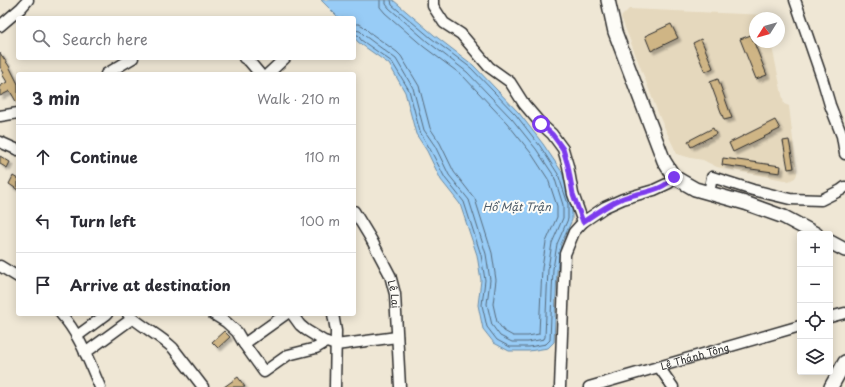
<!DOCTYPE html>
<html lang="en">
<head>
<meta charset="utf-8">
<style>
	body { margin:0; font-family:"Playpen Sans",sans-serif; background:#f7f7f7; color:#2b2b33 }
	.controls { position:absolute; right:12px; bottom:12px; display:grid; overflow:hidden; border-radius:4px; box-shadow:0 2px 10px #0003 }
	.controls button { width:36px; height:36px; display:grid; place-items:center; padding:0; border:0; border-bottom:1px solid #e1e1e2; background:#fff; color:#2b2b33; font:20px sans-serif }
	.compass { position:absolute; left:749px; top:12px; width:36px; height:36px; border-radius:50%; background:#fff; box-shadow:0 2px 10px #0003; rotate:233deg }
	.stop { position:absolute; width:12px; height:12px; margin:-9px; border:3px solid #7c3aed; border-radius:50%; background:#fff }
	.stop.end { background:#7c3aed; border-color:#fff; box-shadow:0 1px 4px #0008 }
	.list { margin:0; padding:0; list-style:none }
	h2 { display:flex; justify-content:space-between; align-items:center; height:52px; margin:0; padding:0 16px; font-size:17px }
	h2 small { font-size:13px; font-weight:400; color:#7c7c81 }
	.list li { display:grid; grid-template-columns:26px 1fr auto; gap:12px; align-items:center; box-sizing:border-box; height:64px; padding:0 16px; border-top:1px solid #e1e1e2 }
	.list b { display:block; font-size:15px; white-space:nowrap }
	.list em { font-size:13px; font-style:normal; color:#7c7c81 }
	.icon { flex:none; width:22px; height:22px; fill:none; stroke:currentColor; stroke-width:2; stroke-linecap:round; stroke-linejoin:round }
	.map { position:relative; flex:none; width:845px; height:387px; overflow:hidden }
	.search { position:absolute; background:#fff; box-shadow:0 2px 10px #0003; left:16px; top:16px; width:340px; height:44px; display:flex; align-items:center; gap:10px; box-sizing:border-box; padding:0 14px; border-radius:4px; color:#7c7c81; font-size:15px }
	.panel { position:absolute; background:#fff; box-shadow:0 2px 10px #0003; left:16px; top:72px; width:340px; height:244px; border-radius:4px }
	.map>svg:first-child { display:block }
</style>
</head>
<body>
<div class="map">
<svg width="845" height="387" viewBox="0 0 845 387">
	<defs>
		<filter id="shadow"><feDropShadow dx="3" dy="3" stdDeviation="1" flood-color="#0004"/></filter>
	</defs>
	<rect width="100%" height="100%" fill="#efe7d5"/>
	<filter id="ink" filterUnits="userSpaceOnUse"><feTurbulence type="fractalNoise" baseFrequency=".025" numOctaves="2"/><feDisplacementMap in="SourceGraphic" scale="8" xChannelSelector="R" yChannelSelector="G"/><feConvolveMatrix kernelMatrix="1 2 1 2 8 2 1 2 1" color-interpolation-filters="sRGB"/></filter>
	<g filter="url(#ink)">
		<path fill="#e5d8bd" d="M 629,9 L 766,15 L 766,18 L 755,18 L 755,42 L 771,42 L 784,104 L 789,106 L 797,174 L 795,178 L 789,181 L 717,167 L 703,160 L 691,158 L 677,154 L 660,118 L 621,17 Z"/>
		<path fill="#98ccf6" stroke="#6c8ca5" d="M 321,0 L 393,0 L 434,35 L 473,65 L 519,113 L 543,144 L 562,172 L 572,204 L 572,220 L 561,244 L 557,270 L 554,342 L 548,348 L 529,351 L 509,351 L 494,343 L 483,329 L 478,305 L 481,280 L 477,255 L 460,204 L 441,180 L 427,151 L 416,134 L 405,92 L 389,64 L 358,42 L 354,37 L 354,18 L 339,18 Z"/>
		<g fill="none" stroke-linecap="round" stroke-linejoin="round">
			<g stroke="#576b7c" stroke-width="1">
				<path d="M 354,24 L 359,24 L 363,26 L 369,32 L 397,52 L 401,56 L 419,86 L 430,128 L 440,143 L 454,172 L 475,199 L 492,253 L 496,280 L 493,304 L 497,322 L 504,331 L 513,336 L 528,336 L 539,334 L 539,333 L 542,268 L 546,242 L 557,217 L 557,206 L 548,179 L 531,153 L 507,123 L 463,76 L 424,47 L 385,13 L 380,7 L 380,0"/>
				<path d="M 354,30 L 360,31 L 365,36 L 396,59 L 413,88 L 424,130 L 435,146 L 449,175 L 469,200 L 486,254 L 490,280 L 487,304 L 492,325 L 500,336 L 512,342 L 528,342 L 544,339 L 545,337 L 548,269 L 552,243 L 563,218 L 563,205 L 554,176 L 536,149 L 512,119 L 467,72 L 428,42 L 389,8 L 386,4 L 386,0"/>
				<path d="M 354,35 L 358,35 L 361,40 L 392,62 L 409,90 L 420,132 L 430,149 L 445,178 L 464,202 L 481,255 L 485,280 L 482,305 L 487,327 L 497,340 L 510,347 L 529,347 L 546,344 L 550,340 L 553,269 L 557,244 L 568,219 L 568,204 L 558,174 L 540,146 L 516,115 L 471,68 L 431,38 L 392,5 L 391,0"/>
			</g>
		</g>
		<g fill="#cfb585" stroke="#2b2b2b" filter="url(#shadow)">
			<path d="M 671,24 L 678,38 L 651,51 L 645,36 Z"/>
			<path d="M 751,35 L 767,75 L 756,79 L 740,39 Z"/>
			<path d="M 701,39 L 713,68 L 705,72 L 693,43 Z"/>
			<path d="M 0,53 L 9,66 L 18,84 L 18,105 L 10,91 L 0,96 L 0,86 L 7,82 L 2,74 L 4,73 L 0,67 Z"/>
			<path d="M 718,79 L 732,118 L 724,120 L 710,82 Z"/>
			<path d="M 775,120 L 780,129 L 733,152 L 729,143 Z"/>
			<path d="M 713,128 L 716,134 L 691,147 L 688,141 Z"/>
			<path d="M 789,140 L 794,168 L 788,169 L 783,141 Z"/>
			<path d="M 0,156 L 10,162 L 7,168 L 0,164 Z"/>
			<path d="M 723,158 L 781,166 L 780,173 L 722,165 Z"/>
			<path d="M 13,176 L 18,179 L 18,190 L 9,184 Z"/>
			<path d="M 224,331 L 230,337 L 218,348 L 212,342 Z"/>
			<path d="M 238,377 L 245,387 L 224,387 Z"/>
		</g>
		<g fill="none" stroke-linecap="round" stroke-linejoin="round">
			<g stroke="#2b2b2b" stroke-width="13">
				<g id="minor">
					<path d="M 433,0 L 433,6 L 444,23 L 461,34 L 489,67 L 510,82 L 524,104 L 541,124 L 552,134 L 563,149 L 568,166 L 573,194 L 583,222"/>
					<path d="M 795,0 L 822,78 L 830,105 L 842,136 L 845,154"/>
					<path d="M 0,26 L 21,8 L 28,0"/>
					<path d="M 244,58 L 249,61 L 260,74"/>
					<path d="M 106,74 L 133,58"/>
					<path d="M 268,74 L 285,58"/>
					<path d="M 0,116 L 18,113"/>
					<path d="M 0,142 L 18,150"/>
					<path d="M 709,193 L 712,177 L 753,190 L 790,199 L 821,200 L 841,190 L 845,187"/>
					<path id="s1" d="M 354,211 L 371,239 L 390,275 L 395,294 L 400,387"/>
					<path d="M 0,266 L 18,277"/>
					<path d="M 61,314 C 80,335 89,362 100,387"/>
					<path d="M 128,314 C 142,327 159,335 173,348 L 203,387"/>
					<path d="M 213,314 L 226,322 L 237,332 L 244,344 L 264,372 L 288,355 L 316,348 L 326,342"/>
					<path d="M 292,314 L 300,325 L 306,330 L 324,341 L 336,345 L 397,337"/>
					<path d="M 333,314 L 336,331 L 335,387"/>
					<path d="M 830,317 L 845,313"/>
					<path d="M 77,336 L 107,314"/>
					<path d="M 244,344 L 286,314"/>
					<path d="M 85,353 L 133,318"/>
					<path d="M 659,367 L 673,387"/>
					<path d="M 560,387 L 565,254 L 574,232 L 583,222 L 605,207 L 623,199 L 654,190 L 669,183 L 674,177"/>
					<path id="s2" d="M 589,387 L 800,326"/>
				</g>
			</g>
			<g stroke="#2b2b2b" stroke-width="16">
				<g id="major">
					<path d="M 608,0 L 615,32 L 664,161 L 674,177 L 695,189 L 745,203 L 784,217 L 816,234"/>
					<path d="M 830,242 L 845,250"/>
					<path d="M 831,387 L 845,362"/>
				</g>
			</g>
			<use href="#minor" stroke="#fdfcf7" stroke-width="10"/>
			<use href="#major" stroke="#fdfcf7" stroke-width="13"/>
		</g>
	</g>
	<g fill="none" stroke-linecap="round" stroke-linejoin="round" filter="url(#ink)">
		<path stroke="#7c3aed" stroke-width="5" d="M 541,124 L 552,134 L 563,149 L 568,166 L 573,194 L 583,222 C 596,213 609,204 623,198 C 640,192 662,192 674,177"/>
	</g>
	<g text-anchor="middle" stroke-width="4" stroke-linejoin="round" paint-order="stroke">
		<g font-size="10" fill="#2b2b2b" stroke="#fdfcf7">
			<text dy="4" stroke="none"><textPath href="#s1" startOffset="93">Lê Lai</textPath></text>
			<text dy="4" stroke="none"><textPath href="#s2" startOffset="110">Lê Thánh Tông</textPath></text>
		</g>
		<g font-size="11" font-style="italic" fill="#4c5b68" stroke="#fdfcf7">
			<text x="517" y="211">Hồ Mặt Trận</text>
		</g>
	</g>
</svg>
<div class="controls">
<button>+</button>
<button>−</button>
<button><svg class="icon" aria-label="locate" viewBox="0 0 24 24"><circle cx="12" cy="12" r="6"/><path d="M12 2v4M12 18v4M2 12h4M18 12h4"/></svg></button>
<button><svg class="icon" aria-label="layers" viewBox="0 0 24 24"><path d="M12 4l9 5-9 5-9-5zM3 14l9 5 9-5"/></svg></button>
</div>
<svg class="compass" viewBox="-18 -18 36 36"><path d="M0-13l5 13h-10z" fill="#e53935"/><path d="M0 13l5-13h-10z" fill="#7c7c81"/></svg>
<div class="stop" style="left:541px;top:124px"></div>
<div class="stop end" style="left:674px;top:177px"></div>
<div class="search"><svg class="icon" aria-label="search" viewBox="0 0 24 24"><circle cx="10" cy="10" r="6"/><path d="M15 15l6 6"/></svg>Search here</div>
<section class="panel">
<h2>3 min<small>Walk · 210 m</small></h2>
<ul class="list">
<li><svg class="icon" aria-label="ahead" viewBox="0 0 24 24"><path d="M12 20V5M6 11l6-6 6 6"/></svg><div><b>Continue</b></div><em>110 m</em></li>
<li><svg class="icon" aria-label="left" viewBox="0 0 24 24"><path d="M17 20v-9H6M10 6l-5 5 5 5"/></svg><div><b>Turn left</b></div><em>100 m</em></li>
<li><svg class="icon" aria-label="arrive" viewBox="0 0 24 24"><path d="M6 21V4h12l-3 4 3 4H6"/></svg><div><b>Arrive at destination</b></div></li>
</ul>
</section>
</div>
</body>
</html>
